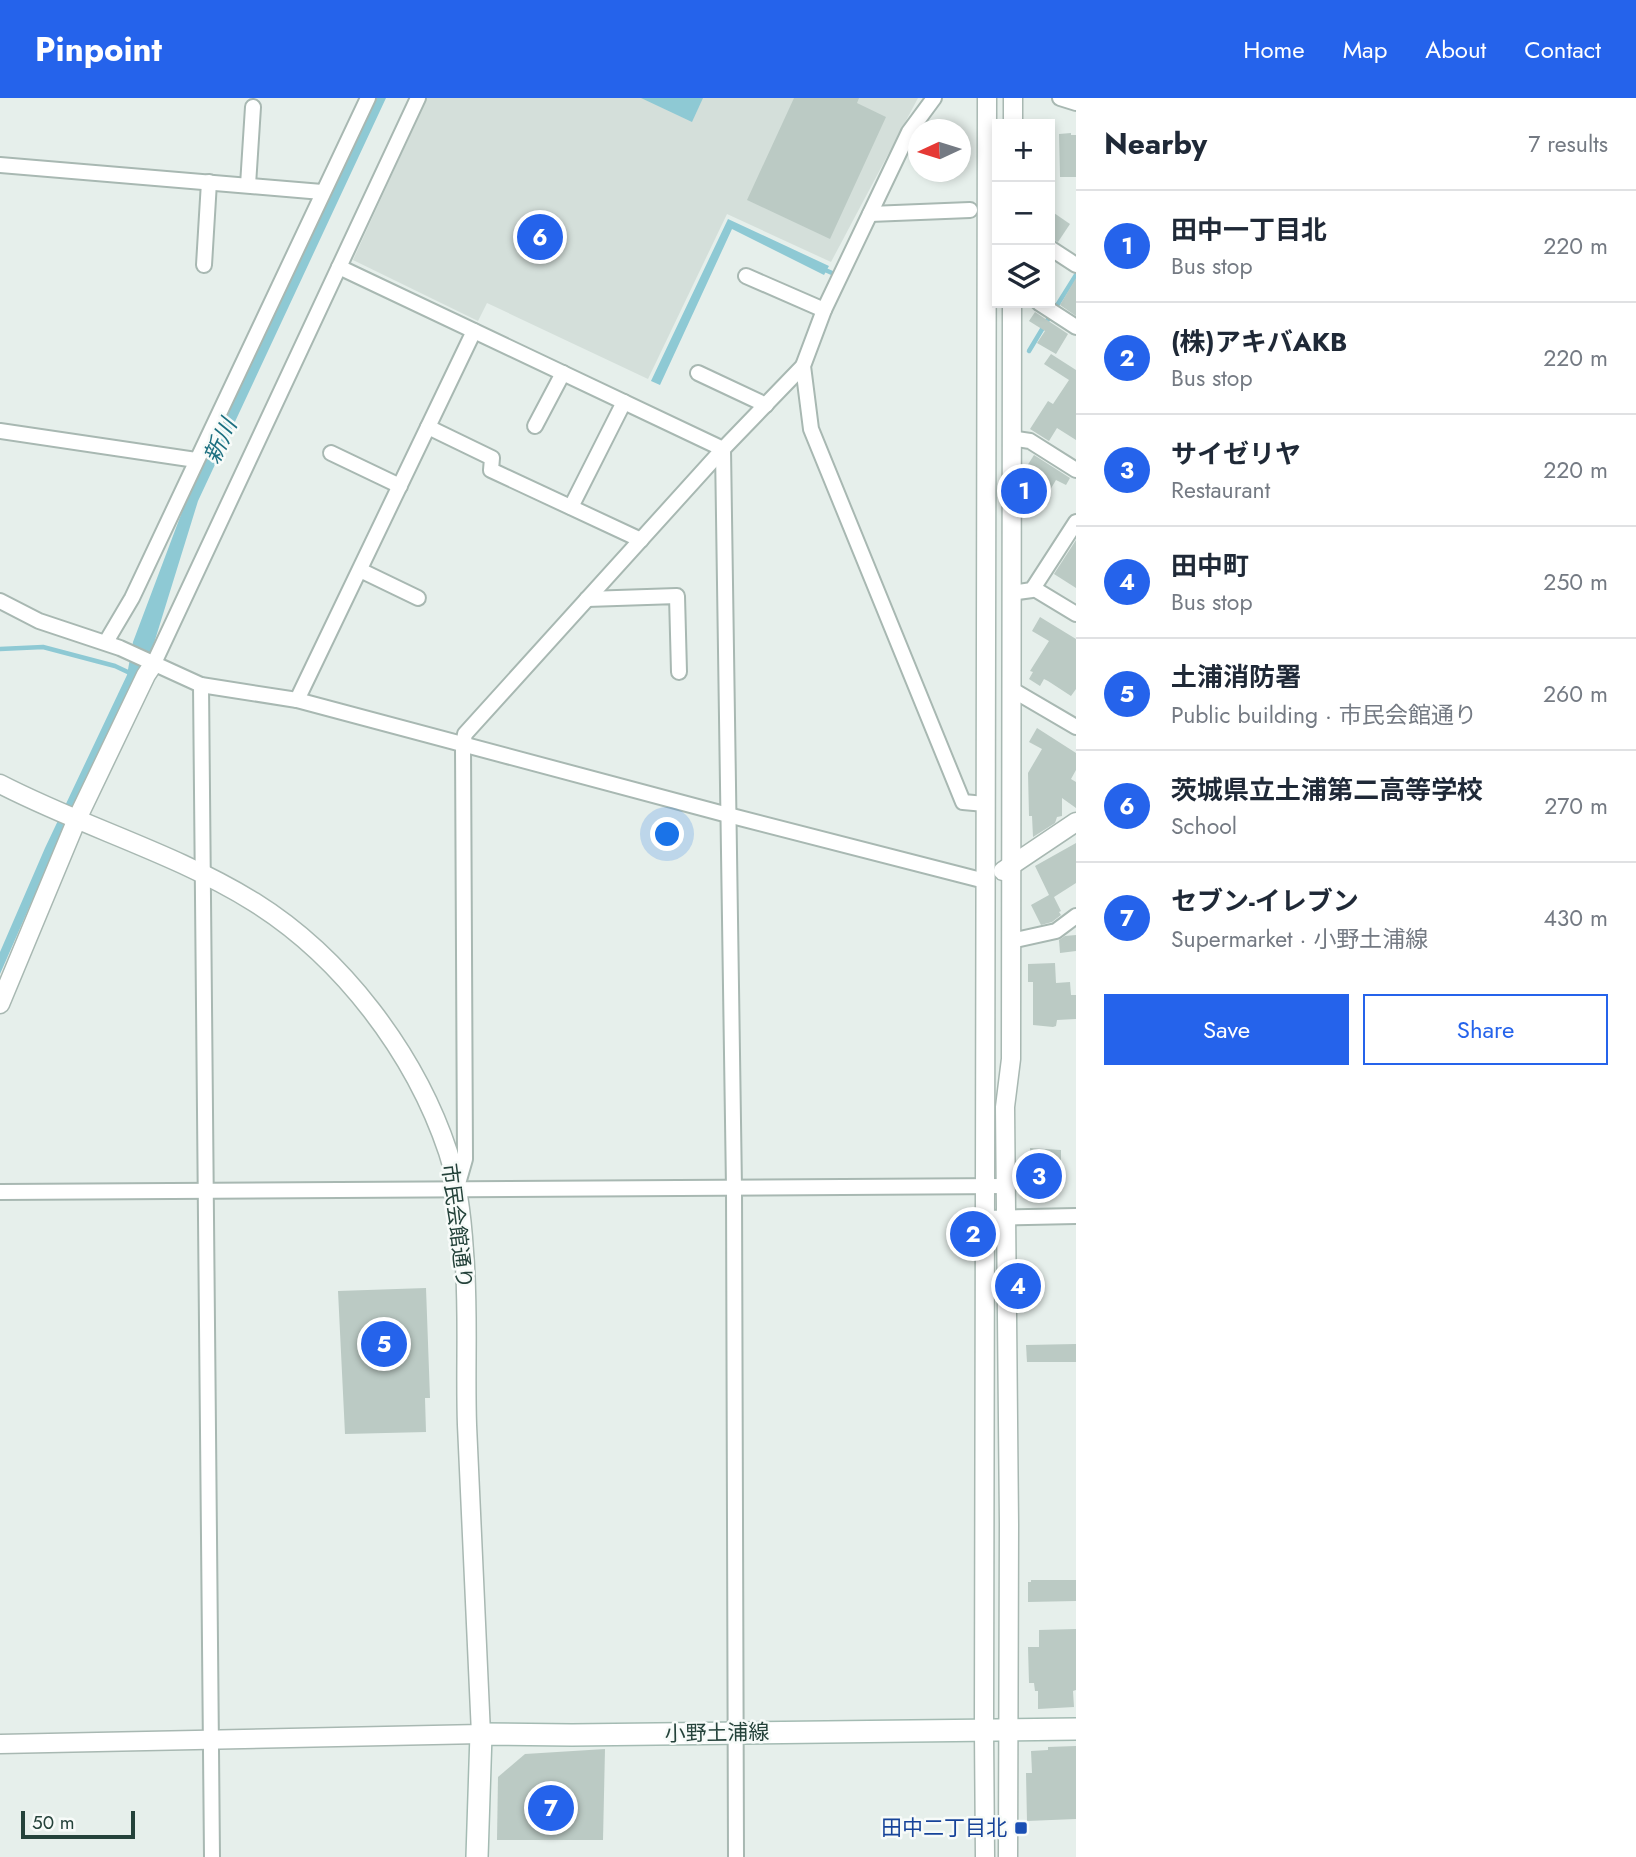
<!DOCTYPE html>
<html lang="en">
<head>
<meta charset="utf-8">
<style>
	body { margin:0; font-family:Jost,"Noto Sans JP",sans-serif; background:#f2f2f3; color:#1f2937 }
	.controls { position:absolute; right:21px; top:21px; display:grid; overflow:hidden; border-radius:0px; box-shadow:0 4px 10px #0003 }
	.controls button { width:63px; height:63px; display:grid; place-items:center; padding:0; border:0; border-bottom:2px solid #e0e1e3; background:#fff; color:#1f2937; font:35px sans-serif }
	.compass { position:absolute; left:908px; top:21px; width:63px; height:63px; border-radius:50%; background:#fff; box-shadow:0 4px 10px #0003; rotate:266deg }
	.scale { position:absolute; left:21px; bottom:18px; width:114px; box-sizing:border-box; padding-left:7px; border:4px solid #24423a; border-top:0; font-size:19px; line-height:24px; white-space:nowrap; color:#24423a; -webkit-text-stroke:5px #f7fbf9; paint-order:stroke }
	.you { position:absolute; left:668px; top:737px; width:24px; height:24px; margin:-18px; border:5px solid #fff; border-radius:50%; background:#1a73e8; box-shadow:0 0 0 10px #1a73e833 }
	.badge { display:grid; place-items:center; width:46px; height:46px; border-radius:50%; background:#2563eb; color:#fff; font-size:23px; font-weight:700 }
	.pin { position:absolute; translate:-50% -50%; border:4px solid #fff; box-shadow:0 2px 7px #0006 }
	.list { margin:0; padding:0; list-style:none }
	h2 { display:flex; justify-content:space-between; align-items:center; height:91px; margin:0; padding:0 28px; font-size:30px }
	h2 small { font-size:23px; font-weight:400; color:#747a83 }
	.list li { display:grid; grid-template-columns:46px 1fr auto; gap:21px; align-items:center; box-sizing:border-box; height:112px; padding:0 28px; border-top:2px solid #e0e1e3 }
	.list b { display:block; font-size:26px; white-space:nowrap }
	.list p { margin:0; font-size:23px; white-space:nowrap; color:#747a83 }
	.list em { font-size:23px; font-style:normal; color:#747a83 }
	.actions { display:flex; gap:14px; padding:21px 28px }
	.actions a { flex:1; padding:16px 0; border:2px solid #2563eb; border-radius:0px; text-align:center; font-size:24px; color:#2563eb }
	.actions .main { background:#2563eb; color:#fff }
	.icon { flex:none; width:38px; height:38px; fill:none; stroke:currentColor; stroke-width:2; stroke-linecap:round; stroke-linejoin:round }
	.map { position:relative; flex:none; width:1076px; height:1759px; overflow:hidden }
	header { display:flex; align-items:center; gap:42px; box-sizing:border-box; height:98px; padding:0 35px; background:#2563eb; color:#fff }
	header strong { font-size:33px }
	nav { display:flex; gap:38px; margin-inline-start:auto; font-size:24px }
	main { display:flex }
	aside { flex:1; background:#fff }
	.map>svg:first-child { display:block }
</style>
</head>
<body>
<header>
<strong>Pinpoint</strong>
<nav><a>Home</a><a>Map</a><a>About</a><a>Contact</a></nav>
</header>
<main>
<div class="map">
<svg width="1076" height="1759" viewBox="0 0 1076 1759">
	<rect width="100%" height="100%" fill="#e6efeb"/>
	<path fill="#d4dfda" d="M 427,0 L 918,0 L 831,164 L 727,116 L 648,281 L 487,205 L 478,223 L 353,162 Z"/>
	<g fill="#8ec9d4">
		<path d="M 372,0 L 386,0 L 198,403 L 151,555 L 137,577 L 50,762 L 0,876 L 0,854 L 45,750 L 127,577 L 133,544 L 188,398 Z"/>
		<path d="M 641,0 L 703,0 L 692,24 Z"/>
		<path d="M 728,121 L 829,168 L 824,177 L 732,131 L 660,287 L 651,283 Z"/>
	</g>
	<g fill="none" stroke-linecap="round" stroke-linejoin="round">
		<g stroke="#8ec9d4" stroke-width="4.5">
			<path d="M 823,171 L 832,175"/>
			<path d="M 1056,209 L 1076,177"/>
			<path d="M 1029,253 L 1050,218"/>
			<path d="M 0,551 L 43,549 L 115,568 L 132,576"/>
		</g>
	</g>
	<g fill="#bbcac4">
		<path d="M 794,0 L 859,0 L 857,5 L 886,19 L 830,141 L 747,102 Z"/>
		<path d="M 1071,35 L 1071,37 L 1076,37 L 1076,79 L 1060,79 L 1059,36 Z"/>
		<path d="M 1054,115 L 1070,126 L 1058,144 L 1050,140 L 1050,122 Z"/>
		<path d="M 1076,180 L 1076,218 L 1060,207 Z"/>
		<path d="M 1035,214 L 1068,236 L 1056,256 L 1037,245 L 1045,233 L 1029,223 Z"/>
		<path d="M 1051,256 L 1076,272 L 1076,342 L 1057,330 L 1049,343 L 1030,331 L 1048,303 L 1053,306 L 1069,282 L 1044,266 Z"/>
		<path d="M 1034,357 L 1070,380 L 1066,387 L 1056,382 L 1047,397 L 1030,387 L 1027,368 Z"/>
		<path d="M 1076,442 L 1076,490 L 1054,476 Z"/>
		<path d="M 1040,519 L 1076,541 L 1076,591 L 1071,598 L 1048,583 L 1044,581 L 1040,588 L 1029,581 L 1033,574 L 1030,573 L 1049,543 L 1032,533 Z"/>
		<path d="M 1037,630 L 1076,655 L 1076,672 L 1071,681 L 1076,684 L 1076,710 L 1062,700 L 1062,718 L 1057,719 L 1055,725 L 1033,739 L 1032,718 L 1029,718 L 1028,675 L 1042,651 L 1029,644 Z"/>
		<path d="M 1076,745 L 1076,785 L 1054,799 L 1061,813 L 1059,814 L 1061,817 L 1052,824 L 1041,827 L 1031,807 L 1049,797 L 1035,768 Z"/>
		<path d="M 1076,837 L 1076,853 L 1060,855 L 1059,842 L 1065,838 Z"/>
		<path d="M 1055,865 L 1056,885 L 1070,884 L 1071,897 L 1076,897 L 1076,921 L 1057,922 L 1056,928 L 1053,929 L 1033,927 L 1033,884 L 1028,884 L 1028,866 Z"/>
		<path d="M 1030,1050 L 1061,1052 L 1061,1071 L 1055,1071 L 1055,1094 L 1031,1096 Z"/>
		<path d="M 426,1190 L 430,1300 L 425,1300 L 426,1334 L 345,1336 L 338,1193 Z"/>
		<path d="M 1076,1246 L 1076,1264 L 1027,1264 L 1026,1247 Z"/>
		<path d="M 1031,1482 L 1076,1482 L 1076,1503 L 1028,1504 L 1028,1484 L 1031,1484 Z"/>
		<path d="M 1076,1531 L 1076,1592 L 1073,1593 L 1074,1609 L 1038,1611 L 1038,1593 L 1035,1593 L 1034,1585 L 1029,1585 L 1028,1549 L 1039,1549 L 1039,1532 Z"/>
		<path d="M 1076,1648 L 1076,1721 L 1027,1723 L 1026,1675 L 1032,1675 L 1031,1653 L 1048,1652 L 1048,1649 Z"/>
		<path d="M 605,1651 L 603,1742 L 497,1742 L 498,1679 L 525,1656 Z"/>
	</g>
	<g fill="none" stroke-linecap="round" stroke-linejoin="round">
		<g stroke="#a8b8b2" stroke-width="18">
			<g id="minor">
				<path d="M 934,0 L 909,34 L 824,212 L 803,268 L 811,331 L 963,704 L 985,706"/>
				<path d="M 1060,0 L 1076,5"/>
				<path d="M 0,67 L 322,94"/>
				<path d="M 248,87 L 253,9"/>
				<path d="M 870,116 L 970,112"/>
				<path d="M 1050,150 L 1076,167"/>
				<path d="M 204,167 L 209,84"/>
				<path d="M 339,169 L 723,351 L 734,1090 L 736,1759"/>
				<path d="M 746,178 L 824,212"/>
				<path d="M 1039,205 L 1076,229"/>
				<path d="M 698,275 L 766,307"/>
				<path d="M 535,328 L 563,275"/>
				<path d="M 428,329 L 492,360 L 491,372 L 641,442"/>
				<path d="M 0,333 L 196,362"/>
				<path d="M 1011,340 L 1030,343 L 1076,372"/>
				<path d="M 331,355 L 400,388"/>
				<path d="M 571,409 L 624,304"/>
				<path d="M 360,472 L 418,500"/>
				<path d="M 1033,490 L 1076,516"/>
				<path d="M 1011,495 L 1032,492 L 1076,424"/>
				<path d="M 587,501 L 677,498 L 679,574"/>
				<path d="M 0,503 L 39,523 L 120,550 L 201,587 L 297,602 L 728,717 L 985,783"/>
				<path d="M 106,544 L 132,500 L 368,0"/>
				<path d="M 154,565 L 418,0"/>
				<path d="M 201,587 L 212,1759"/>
				<path d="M 1011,591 L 1076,629"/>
				<path d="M 297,602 L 474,233"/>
				<path d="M 1011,843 L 1056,833 L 1076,818"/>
				<path d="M 457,1089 L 465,1061 L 463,647 L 465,636 L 723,351 L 803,268"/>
				<path d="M 0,1094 L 1006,1088"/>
				<path d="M 986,1120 L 1076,1118"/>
			</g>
		</g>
		<g stroke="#a8b8b2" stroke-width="21">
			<g id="tertiary">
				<path d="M 1013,26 L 1013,0"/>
				<path d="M 0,686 C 83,729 175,755 254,804 C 342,859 415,955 448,1054 C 458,1085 462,1121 464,1154 C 469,1211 465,1269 467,1327 C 471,1430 476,1533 481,1636 L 0,1646"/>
				<path d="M 1003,773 L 1076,724"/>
				<path d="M 0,906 L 77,721 L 146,577 L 154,565"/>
				<path d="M 985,1759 L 984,1633 L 987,0"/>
				<path d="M 1008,1759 L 1009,1426 L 1005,1009 L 1011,961 L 1012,205"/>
			</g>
		</g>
		<g stroke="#a4bbb3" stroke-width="24">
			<path id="secondary" d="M 477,1759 L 481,1636 L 572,1637 L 1076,1631"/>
		</g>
		<use href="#minor" stroke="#fff" stroke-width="14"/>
		<use href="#tertiary" stroke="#fff" stroke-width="18"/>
		<use href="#secondary" stroke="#fff" stroke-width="21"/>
	</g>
	<rect fill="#1a4fb4" stroke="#f7fbf9" stroke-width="2.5" x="1014" y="1723" width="14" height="14" rx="3.5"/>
	<g text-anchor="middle" stroke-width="5" stroke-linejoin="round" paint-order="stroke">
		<g font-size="21" fill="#24423a" stroke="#f7fbf9">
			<text transform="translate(457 1128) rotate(83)" y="7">市民会館通り</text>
			<text transform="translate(717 1635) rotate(-1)" y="7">小野土浦線</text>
		</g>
		<g font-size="21" fill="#164399" stroke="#f7fbf9" text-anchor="end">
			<text x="1007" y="1737">田中二丁目北</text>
		</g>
		<g font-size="23" font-style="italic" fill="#1c6f80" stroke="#f7fbf9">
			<text transform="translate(220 343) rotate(-65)" y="8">新川</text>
		</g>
	</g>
</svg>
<div class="controls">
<button>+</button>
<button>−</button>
<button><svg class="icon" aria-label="layers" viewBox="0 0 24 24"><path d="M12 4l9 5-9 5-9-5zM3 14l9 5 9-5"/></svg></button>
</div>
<svg class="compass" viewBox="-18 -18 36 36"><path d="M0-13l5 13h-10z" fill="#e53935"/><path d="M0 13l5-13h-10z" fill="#747a83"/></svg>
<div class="scale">50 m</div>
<div class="you"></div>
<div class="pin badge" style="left:1024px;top:393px">1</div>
<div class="pin badge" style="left:973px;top:1136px">2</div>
<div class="pin badge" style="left:1039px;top:1078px">3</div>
<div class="pin badge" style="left:1018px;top:1188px">4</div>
<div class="pin badge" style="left:384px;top:1246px">5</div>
<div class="pin badge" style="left:540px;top:139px">6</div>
<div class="pin badge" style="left:551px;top:1710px">7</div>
</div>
<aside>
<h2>Nearby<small>7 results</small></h2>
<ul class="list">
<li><span class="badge">1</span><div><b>田中一丁目北</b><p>Bus stop</p></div><em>220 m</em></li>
<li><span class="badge">2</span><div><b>(株)アキバAKB</b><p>Bus stop</p></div><em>220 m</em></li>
<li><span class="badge">3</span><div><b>サイゼリヤ</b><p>Restaurant</p></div><em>220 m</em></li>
<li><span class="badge">4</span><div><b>田中町</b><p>Bus stop</p></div><em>250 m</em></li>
<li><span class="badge">5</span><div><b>土浦消防署</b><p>Public building · 市民会館通り</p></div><em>260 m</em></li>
<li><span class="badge">6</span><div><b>茨城県立土浦第二高等学校</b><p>School</p></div><em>270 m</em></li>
<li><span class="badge">7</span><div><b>セブン-イレブン</b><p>Supermarket · 小野土浦線</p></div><em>430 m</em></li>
</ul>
<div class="actions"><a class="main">Save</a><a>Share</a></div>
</aside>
</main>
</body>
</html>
